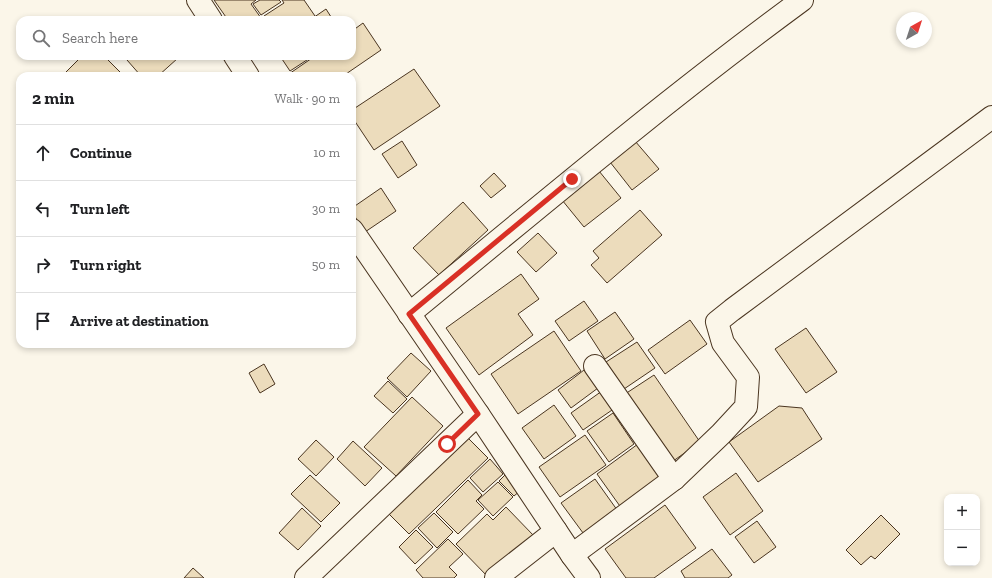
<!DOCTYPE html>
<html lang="en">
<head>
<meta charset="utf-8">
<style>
	body { margin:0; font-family:"Zilla Slab",serif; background:#f6f6f6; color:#202124 }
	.controls { position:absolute; right:12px; bottom:12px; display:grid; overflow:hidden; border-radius:8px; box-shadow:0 2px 6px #0003 }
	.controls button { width:36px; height:36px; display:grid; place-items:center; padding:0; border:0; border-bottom:1px solid #e0e0e0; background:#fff; color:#202124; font:20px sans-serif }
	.compass { position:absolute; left:896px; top:12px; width:36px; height:36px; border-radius:50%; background:#fff; box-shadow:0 2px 6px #0003; rotate:39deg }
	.stop { position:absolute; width:12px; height:12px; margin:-9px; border:3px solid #d93025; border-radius:50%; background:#fff }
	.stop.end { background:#d93025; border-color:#fff; box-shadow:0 1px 4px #0008 }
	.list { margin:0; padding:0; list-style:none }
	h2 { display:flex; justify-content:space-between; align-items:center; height:52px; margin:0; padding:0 16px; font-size:17px }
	h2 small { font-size:13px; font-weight:400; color:#757577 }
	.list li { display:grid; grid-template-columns:26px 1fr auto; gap:12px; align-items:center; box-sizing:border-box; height:56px; padding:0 16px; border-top:1px solid #e0e0e0 }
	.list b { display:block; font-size:15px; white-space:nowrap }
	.list em { font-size:13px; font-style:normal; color:#757577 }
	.icon { flex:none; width:22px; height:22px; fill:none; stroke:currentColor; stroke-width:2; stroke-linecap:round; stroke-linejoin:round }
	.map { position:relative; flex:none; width:992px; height:578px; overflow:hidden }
	.search { position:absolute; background:#fff; box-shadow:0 2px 6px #0003; left:16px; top:16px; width:340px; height:44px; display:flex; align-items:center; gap:10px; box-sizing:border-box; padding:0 14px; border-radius:12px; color:#757577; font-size:15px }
	.panel { position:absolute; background:#fff; box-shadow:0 2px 6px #0003; left:16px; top:72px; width:340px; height:276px; border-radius:12px }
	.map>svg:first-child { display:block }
</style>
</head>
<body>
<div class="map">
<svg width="992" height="578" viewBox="0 0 992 578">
	<rect width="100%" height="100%" fill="#fbf6e9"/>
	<g fill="#ecdcbc" stroke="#4a3520">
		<path d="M 214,0 L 256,0 L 251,4 L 261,18 L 258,20 L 228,20 Z"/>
		<path d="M 260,0 L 279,0 L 281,2 L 261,15 L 253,4 Z"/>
		<path d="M 282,0 L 304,0 L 315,16 L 308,20 L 267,20 L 264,16 L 284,3 Z"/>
		<path d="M 326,9 L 333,20 L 310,20 Z"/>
		<path d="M 363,23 L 381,50 L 343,76 L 286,76 L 315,56 L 352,56 L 352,31 Z"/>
		<path d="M 82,56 L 104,56 L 124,76 L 62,76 Z"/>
		<path d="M 132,56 L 177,56 L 178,58 L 158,76 L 141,76 L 127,60 Z"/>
		<path d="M 280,56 L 313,56 L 290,71 Z"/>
		<path d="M 414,69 L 440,106 L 374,150 L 352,117 L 352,110 Z"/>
		<path d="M 402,141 L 417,165 L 398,178 L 382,154 Z"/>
		<path d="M 635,141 L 659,169 L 632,190 L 610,162 Z"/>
		<path d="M 599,171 L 621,198 L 584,227 L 562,200 Z"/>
		<path d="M 494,173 L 506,186 L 491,198 L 480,186 Z"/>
		<path d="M 381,188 L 396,211 L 365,232 L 352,212 L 352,208 Z"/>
		<path d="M 463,202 L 488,230 L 439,275 L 413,248 Z"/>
		<path d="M 640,210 L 662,235 L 607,283 L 591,265 L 599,258 L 593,251 Z"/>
		<path d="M 538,233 L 557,253 L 536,272 L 517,252 Z"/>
		<path d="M 521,274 L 539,299 L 518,314 L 533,335 L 479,375 L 446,328 Z"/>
		<path d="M 584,301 L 598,321 L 569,341 L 555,321 Z"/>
		<path d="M 615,312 L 634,339 L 605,359 L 587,331 Z"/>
		<path d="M 690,320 L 707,344 L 665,374 L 648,350 Z"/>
		<path d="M 806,328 L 837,372 L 806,393 L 775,349 Z"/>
		<path d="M 554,331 L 581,371 L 518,414 L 491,374 Z"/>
		<path d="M 637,342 L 655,368 L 624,389 L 606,362 Z"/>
		<path d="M 411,353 L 431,371 L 407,397 L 387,378 Z"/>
		<path d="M 264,364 L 275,384 L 260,393 L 249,373 Z"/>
		<path d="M 584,370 L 598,388 L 571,408 L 558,390 Z"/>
		<path d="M 654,375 L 700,442 L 669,464 L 622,396 Z"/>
		<path d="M 388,381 L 407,399 L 393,413 L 374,396 Z"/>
		<path d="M 602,391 L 615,408 L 583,430 L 571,413 Z"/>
		<path d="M 412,397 L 443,426 L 396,476 L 364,447 Z"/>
		<path d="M 554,405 L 576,436 L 544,459 L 522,428 Z"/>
		<path d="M 779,406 L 802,408 L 822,439 L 758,482 L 729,442 Z"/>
		<path d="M 613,413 L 634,444 L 609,462 L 587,431 Z"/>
		<path d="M 464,434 L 488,458 L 409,534 L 385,510 Z"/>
		<path d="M 585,435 L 606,465 L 560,497 L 539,467 Z"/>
		<path d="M 316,440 L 334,457 L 316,476 L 298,459 Z"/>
		<path d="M 353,441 L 382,468 L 365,486 L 337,459 Z"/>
		<path d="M 638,444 L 661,476 L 645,487 L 648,491 L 622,509 L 597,474 Z"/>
		<path d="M 490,459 L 503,474 L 483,492 L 470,478 Z"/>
		<path d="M 736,473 L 763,511 L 730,535 L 703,497 Z"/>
		<path d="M 506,474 L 521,490 L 514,496 L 499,481 Z"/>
		<path d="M 310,475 L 340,503 L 321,522 L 291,494 Z"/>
		<path d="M 595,479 L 620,514 L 586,537 L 561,503 Z"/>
		<path d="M 468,480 L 482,495 L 476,501 L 484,509 L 458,534 L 436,512 Z"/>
		<path d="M 498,482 L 513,497 L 493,516 L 478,500 Z"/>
		<path d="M 665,505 L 696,548 L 654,578 L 626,578 L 605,549 Z"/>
		<path d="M 506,507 L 534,536 L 489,578 L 456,544 L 487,514 L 493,520 Z"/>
		<path d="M 302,508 L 321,526 L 298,550 L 279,533 Z"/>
		<path d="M 434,513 L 453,532 L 437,548 L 418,528 Z"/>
		<path d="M 881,515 L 900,534 L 875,559 L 871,556 L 861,565 L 846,550 Z"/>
		<path d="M 757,521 L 776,547 L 754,563 L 735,537 Z"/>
		<path d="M 416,530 L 433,547 L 415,564 L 399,547 Z"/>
		<path d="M 448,539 L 463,554 L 449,567 L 457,575 L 454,578 L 423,578 L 416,570 Z"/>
		<path d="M 712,549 L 732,575 L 728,578 L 685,578 L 681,571 Z"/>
		<path d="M 193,568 L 204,578 L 184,578 Z"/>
	</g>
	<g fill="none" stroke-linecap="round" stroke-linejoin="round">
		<g stroke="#4a3520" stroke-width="24">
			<g id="street">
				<path d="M 409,314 C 539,207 666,100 802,0"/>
				<path d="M 595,366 L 674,479"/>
				<path d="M 572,555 L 674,479 L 721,434 L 746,407 L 748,377 L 723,343 L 717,322 L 732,310 L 992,117"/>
				<path d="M 306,578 L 478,414"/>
				<path d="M 496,578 L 556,531"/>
			</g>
		</g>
		<g stroke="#4a3520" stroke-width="24">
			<g id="secondary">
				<path d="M 198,0 L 211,20"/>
				<path d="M 235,56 L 248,76"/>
				<path d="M 352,230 L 478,414 L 572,555 L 589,578"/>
			</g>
		</g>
		<use href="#street" stroke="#fbf6e9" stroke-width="22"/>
		<use href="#secondary" stroke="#fbf6e9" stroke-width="22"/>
	</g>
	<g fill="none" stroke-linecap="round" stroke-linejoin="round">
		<path stroke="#d93025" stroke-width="5" d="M 447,444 L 478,414 L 409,314 L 572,179"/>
	</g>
</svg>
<div class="controls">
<button>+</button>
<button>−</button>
</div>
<svg class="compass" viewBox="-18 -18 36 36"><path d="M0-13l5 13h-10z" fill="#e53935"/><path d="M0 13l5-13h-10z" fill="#757577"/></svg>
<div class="stop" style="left:447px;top:444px"></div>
<div class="stop end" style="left:572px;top:179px"></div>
<div class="search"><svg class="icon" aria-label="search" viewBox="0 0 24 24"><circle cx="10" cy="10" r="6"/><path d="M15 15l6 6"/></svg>Search here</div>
<section class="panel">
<h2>2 min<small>Walk · 90 m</small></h2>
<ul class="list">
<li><svg class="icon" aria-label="ahead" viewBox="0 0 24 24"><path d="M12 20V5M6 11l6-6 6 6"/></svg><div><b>Continue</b></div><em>10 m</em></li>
<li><svg class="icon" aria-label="left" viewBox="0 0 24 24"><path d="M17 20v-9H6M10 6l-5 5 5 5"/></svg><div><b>Turn left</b></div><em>30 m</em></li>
<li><svg class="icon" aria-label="right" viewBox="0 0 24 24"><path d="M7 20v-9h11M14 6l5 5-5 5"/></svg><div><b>Turn right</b></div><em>50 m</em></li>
<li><svg class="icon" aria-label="arrive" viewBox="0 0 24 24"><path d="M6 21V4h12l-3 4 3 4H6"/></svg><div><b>Arrive at destination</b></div></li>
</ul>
</section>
</div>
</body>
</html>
